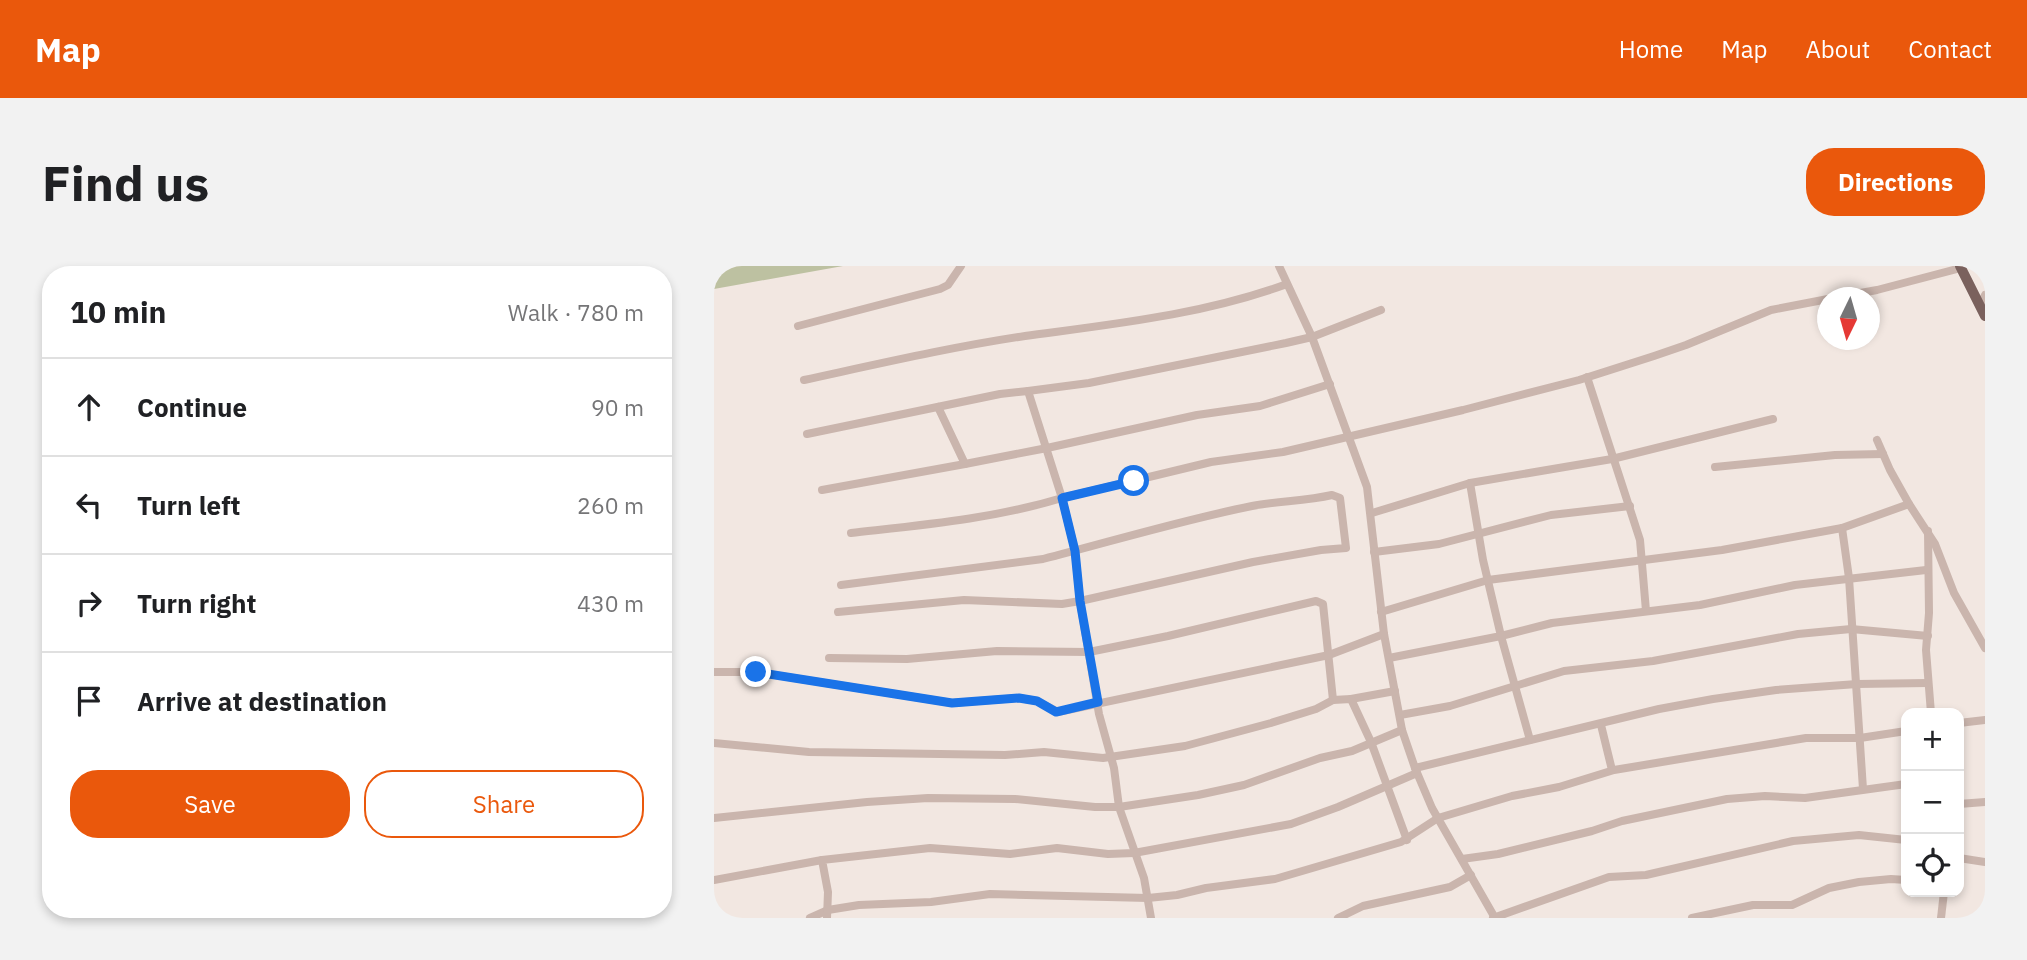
<!DOCTYPE html>
<html lang="en">
<head>
<meta charset="utf-8">
<style>
	body { margin:0; font-family:"IBM Plex Sans",sans-serif; background:#f2f2f2; color:#202124 }
	.controls { position:absolute; right:21px; bottom:21px; display:grid; overflow:hidden; border-radius:14px; box-shadow:0 4px 10px #0003 }
	.controls button { width:63px; height:63px; display:grid; place-items:center; padding:0; border:0; border-bottom:2px solid #e0e0e0; background:#fff; color:#202124; font:35px sans-serif }
	.compass { position:absolute; left:1103px; top:21px; width:63px; height:63px; border-radius:50%; background:#fff; box-shadow:0 4px 10px #0003; rotate:185deg }
	.stop { position:absolute; width:21px; height:21px; margin:-16px; border:5px solid #1a73e8; border-radius:50%; background:#fff }
	.stop.end { background:#1a73e8; border-color:#fff; box-shadow:0 2px 7px #0008 }
	.list { margin:0; padding:0; list-style:none }
	h2 { display:flex; justify-content:space-between; align-items:center; height:91px; margin:0; padding:0 28px; font-size:30px }
	h2 small { font-size:23px; font-weight:400; color:#757577 }
	.list li { display:grid; grid-template-columns:46px 1fr auto; gap:21px; align-items:center; box-sizing:border-box; height:98px; padding:0 28px; border-top:2px solid #e0e0e0 }
	.list b { display:block; font-size:26px; white-space:nowrap }
	.list em { font-size:23px; font-style:normal; color:#757577 }
	.actions { display:flex; gap:14px; padding:21px 28px }
	.actions a { flex:1; padding:16px 0; border:2px solid #ea580c; border-radius:28px; text-align:center; font-size:24px; color:#ea580c }
	.actions .main { background:#ea580c; color:#fff }
	.icon { flex:none; width:38px; height:38px; fill:none; stroke:currentColor; stroke-width:2; stroke-linecap:round; stroke-linejoin:round }
	.map { position:relative; flex:none; width:1271px; height:652px; overflow:hidden; border-radius:28px }
	header { display:flex; align-items:center; gap:42px; box-sizing:border-box; height:98px; padding:0 35px; background:#ea580c; color:#fff }
	header strong { font-size:33px }
	nav { display:flex; gap:38px; margin-inline-start:auto; font-size:24px }
	.intro { display:flex; align-items:center; justify-content:space-between; box-sizing:border-box; height:168px; padding:0 42px }
	h1 { margin:0; font-size:49px }
	.button { padding:18px 32px; border-radius:28px; background:#ea580c; color:#fff; font-size:24px; font-weight:700 }
	main { display:flex; gap:42px; padding:0 42px }
	aside { flex:1; background:#fff; border-radius:28px; box-shadow:0 4px 10px #0003 }
	.map>svg:first-child { display:block }
</style>
</head>
<body>
<header>
<strong>Map</strong>
<nav><a>Home</a><a>Map</a><a>About</a><a>Contact</a></nav>
</header>
<div class="intro"><h1>Find us</h1><a class="button">Directions</a></div>
<main>
<aside>
<h2>10 min<small>Walk · 780 m</small></h2>
<ul class="list">
<li><svg class="icon" aria-label="ahead" viewBox="0 0 24 24"><path d="M12 20V5M6 11l6-6 6 6"/></svg><div><b>Continue</b></div><em>90 m</em></li>
<li><svg class="icon" aria-label="left" viewBox="0 0 24 24"><path d="M17 20v-9H6M10 6l-5 5 5 5"/></svg><div><b>Turn left</b></div><em>260 m</em></li>
<li><svg class="icon" aria-label="right" viewBox="0 0 24 24"><path d="M7 20v-9h11M14 6l5 5-5 5"/></svg><div><b>Turn right</b></div><em>430 m</em></li>
<li><svg class="icon" aria-label="arrive" viewBox="0 0 24 24"><path d="M6 21V4h12l-3 4 3 4H6"/></svg><div><b>Arrive at destination</b></div></li>
</ul>
<div class="actions"><a class="main">Save</a><a>Share</a></div>
</aside>
<div class="map">
<svg width="1271" height="652" viewBox="0 0 1271 652">
	<rect width="100%" height="100%" fill="#f2e7e1"/>
	<path fill="#bdc1a1" d="M 0,0 L 129,0 L 0,23 Z"/>
	<g fill="none" stroke-linecap="round" stroke-linejoin="round">
		<g stroke="#cab5ad" stroke-width="8">
			<path d="M 565,0 L 598,71 L 653,221 L 670,368 L 688,464 L 701,502 L 718,542 L 781,652"/>
			<path d="M 1119,32 L 1163,24 L 1247,2"/>
			<path d="M 1266,39 L 1271,29"/>
			<path d="M 667,44 L 598,71 L 572,77 L 375,117 L 314,125 L 348,232 L 497,196 L 569,186 L 749,144 L 865,114 L 940,90 L 972,79 L 1057,44 L 1114,33"/>
			<path d="M 84,60 L 226,23 L 234,19 L 247,0"/>
			<path d="M 873,111 L 926,274 L 932,345"/>
			<path d="M 90,114 C 164,98 237,81 311,70 C 400,58 488,49 573,18"/>
			<path d="M 224,141 L 251,198 L 333,182 L 483,149 L 546,140 L 616,118"/>
			<path d="M 93,168 L 286,128 L 314,125"/>
			<path d="M 1163,174 L 1176,204 L 1195,238 L 1221,278 L 1240,327 L 1271,382"/>
			<path d="M 1001,201 L 1121,189 L 1169,188"/>
			<path d="M 756,217 L 898,193 L 1059,153"/>
			<path d="M 108,224 L 251,198"/>
			<path d="M 658,247 L 756,217 L 769,294 L 787,370 L 675,392"/>
			<path d="M 1128,262 L 1195,238"/>
			<path d="M 1214,265 L 1215,347 L 1212,384 L 1217,447"/>
			<path d="M 660,286 L 725,278 L 837,249 L 916,240"/>
			<path d="M 127,319 L 329,293 C 399,275 468,254 538,240 C 565,235 592,235 618,229 L 626,232 L 632,282 L 607,284 L 539,296 L 366,335 L 361,285 L 348,232 C 279,253 208,259 137,267"/>
			<path d="M 124,346 L 250,334 L 348,338 L 366,335 L 385,448 L 400,502 L 405,541 L 430,612 L 437,652"/>
			<path d="M 667,346 L 774,314 L 1008,284 L 1128,262 L 1135,312 L 1149,523"/>
			<path d="M 115,392 L 193,393 L 283,385 L 375,386 L 454,370 L 602,335 L 609,338 L 619,434"/>
			<path d="M 0,406 L 42,406 L 238,437 L 305,432 L 323,435 L 344,446 L 615,389 L 670,368"/>
			<path d="M 637,433 L 681,425"/>
			<path d="M 686,449 L 736,440 L 850,405 L 939,395 L 1084,368 L 1137,363 L 1214,370"/>
			<path d="M 1245,457 L 1271,454"/>
			<path d="M 887,459 L 898,504"/>
			<path d="M 816,474 L 787,370 L 838,357 L 986,339 L 1081,319 L 1212,304"/>
			<path d="M 0,477 L 95,486 L 291,489 L 330,486 L 389,492 L 471,480 L 557,457 L 602,443 L 619,434 L 637,433 L 657,476 L 693,574"/>
			<path d="M 701,502 L 945,443 L 999,433 L 1062,424 L 1143,418 L 1214,417"/>
			<path d="M 1245,538 L 1271,536"/>
			<path d="M 0,552 L 153,536 L 214,532 L 301,533 L 381,541 L 405,541 L 484,529 L 530,519 L 606,492 L 638,485 L 688,464"/>
			<path d="M 1245,592 L 1271,596"/>
			<path d="M 748,593 L 784,588 L 878,565 L 908,555 L 1013,533 L 1051,530 L 1091,532 L 1192,518"/>
			<path d="M 0,614 L 108,594"/>
			<path d="M 96,652 L 114,644 L 145,639 L 217,636 L 276,628 L 434,632 L 463,629 L 492,622 L 561,613 L 687,576 L 724,552 L 798,530 L 845,521 L 900,504 L 1092,472 L 1146,472 L 1192,465"/>
			<path d="M 113,652 L 114,626 L 108,594 L 216,582 L 296,588 L 343,582 L 394,588 L 420,587 L 577,558 L 624,541 L 703,507"/>
			<path d="M 624,652 L 649,640 L 736,621 L 757,609"/>
			<path d="M 779,652 L 895,611 L 932,609 L 1079,575 L 1145,569 L 1192,574"/>
			<path d="M 978,652 L 1039,639 L 1078,639 L 1115,622 L 1145,616 L 1177,613 L 1192,614"/>
			<path d="M 1227,652 L 1230,626"/>
		</g>
		<path stroke="#7a615d" stroke-width="10" d="M 1246,0 L 1271,50"/>
	</g>
	<g fill="none" stroke-linecap="round" stroke-linejoin="round">
		<path stroke="#1a73e8" stroke-width="9" d="M 42,406 L 238,437 L 305,432 L 323,435 L 342,446 L 384,436 L 366,335 L 361,285 L 348,232 L 420,215"/>
	</g>
</svg>
<div class="controls">
<button>+</button>
<button>−</button>
<button><svg class="icon" aria-label="locate" viewBox="0 0 24 24"><circle cx="12" cy="12" r="6"/><path d="M12 2v4M12 18v4M2 12h4M18 12h4"/></svg></button>
</div>
<svg class="compass" viewBox="-18 -18 36 36"><path d="M0-13l5 13h-10z" fill="#e53935"/><path d="M0 13l5-13h-10z" fill="#757577"/></svg>
<div class="stop" style="left:420px;top:215px"></div>
<div class="stop end" style="left:42px;top:406px"></div>
</div>
</main>
</body>
</html>
